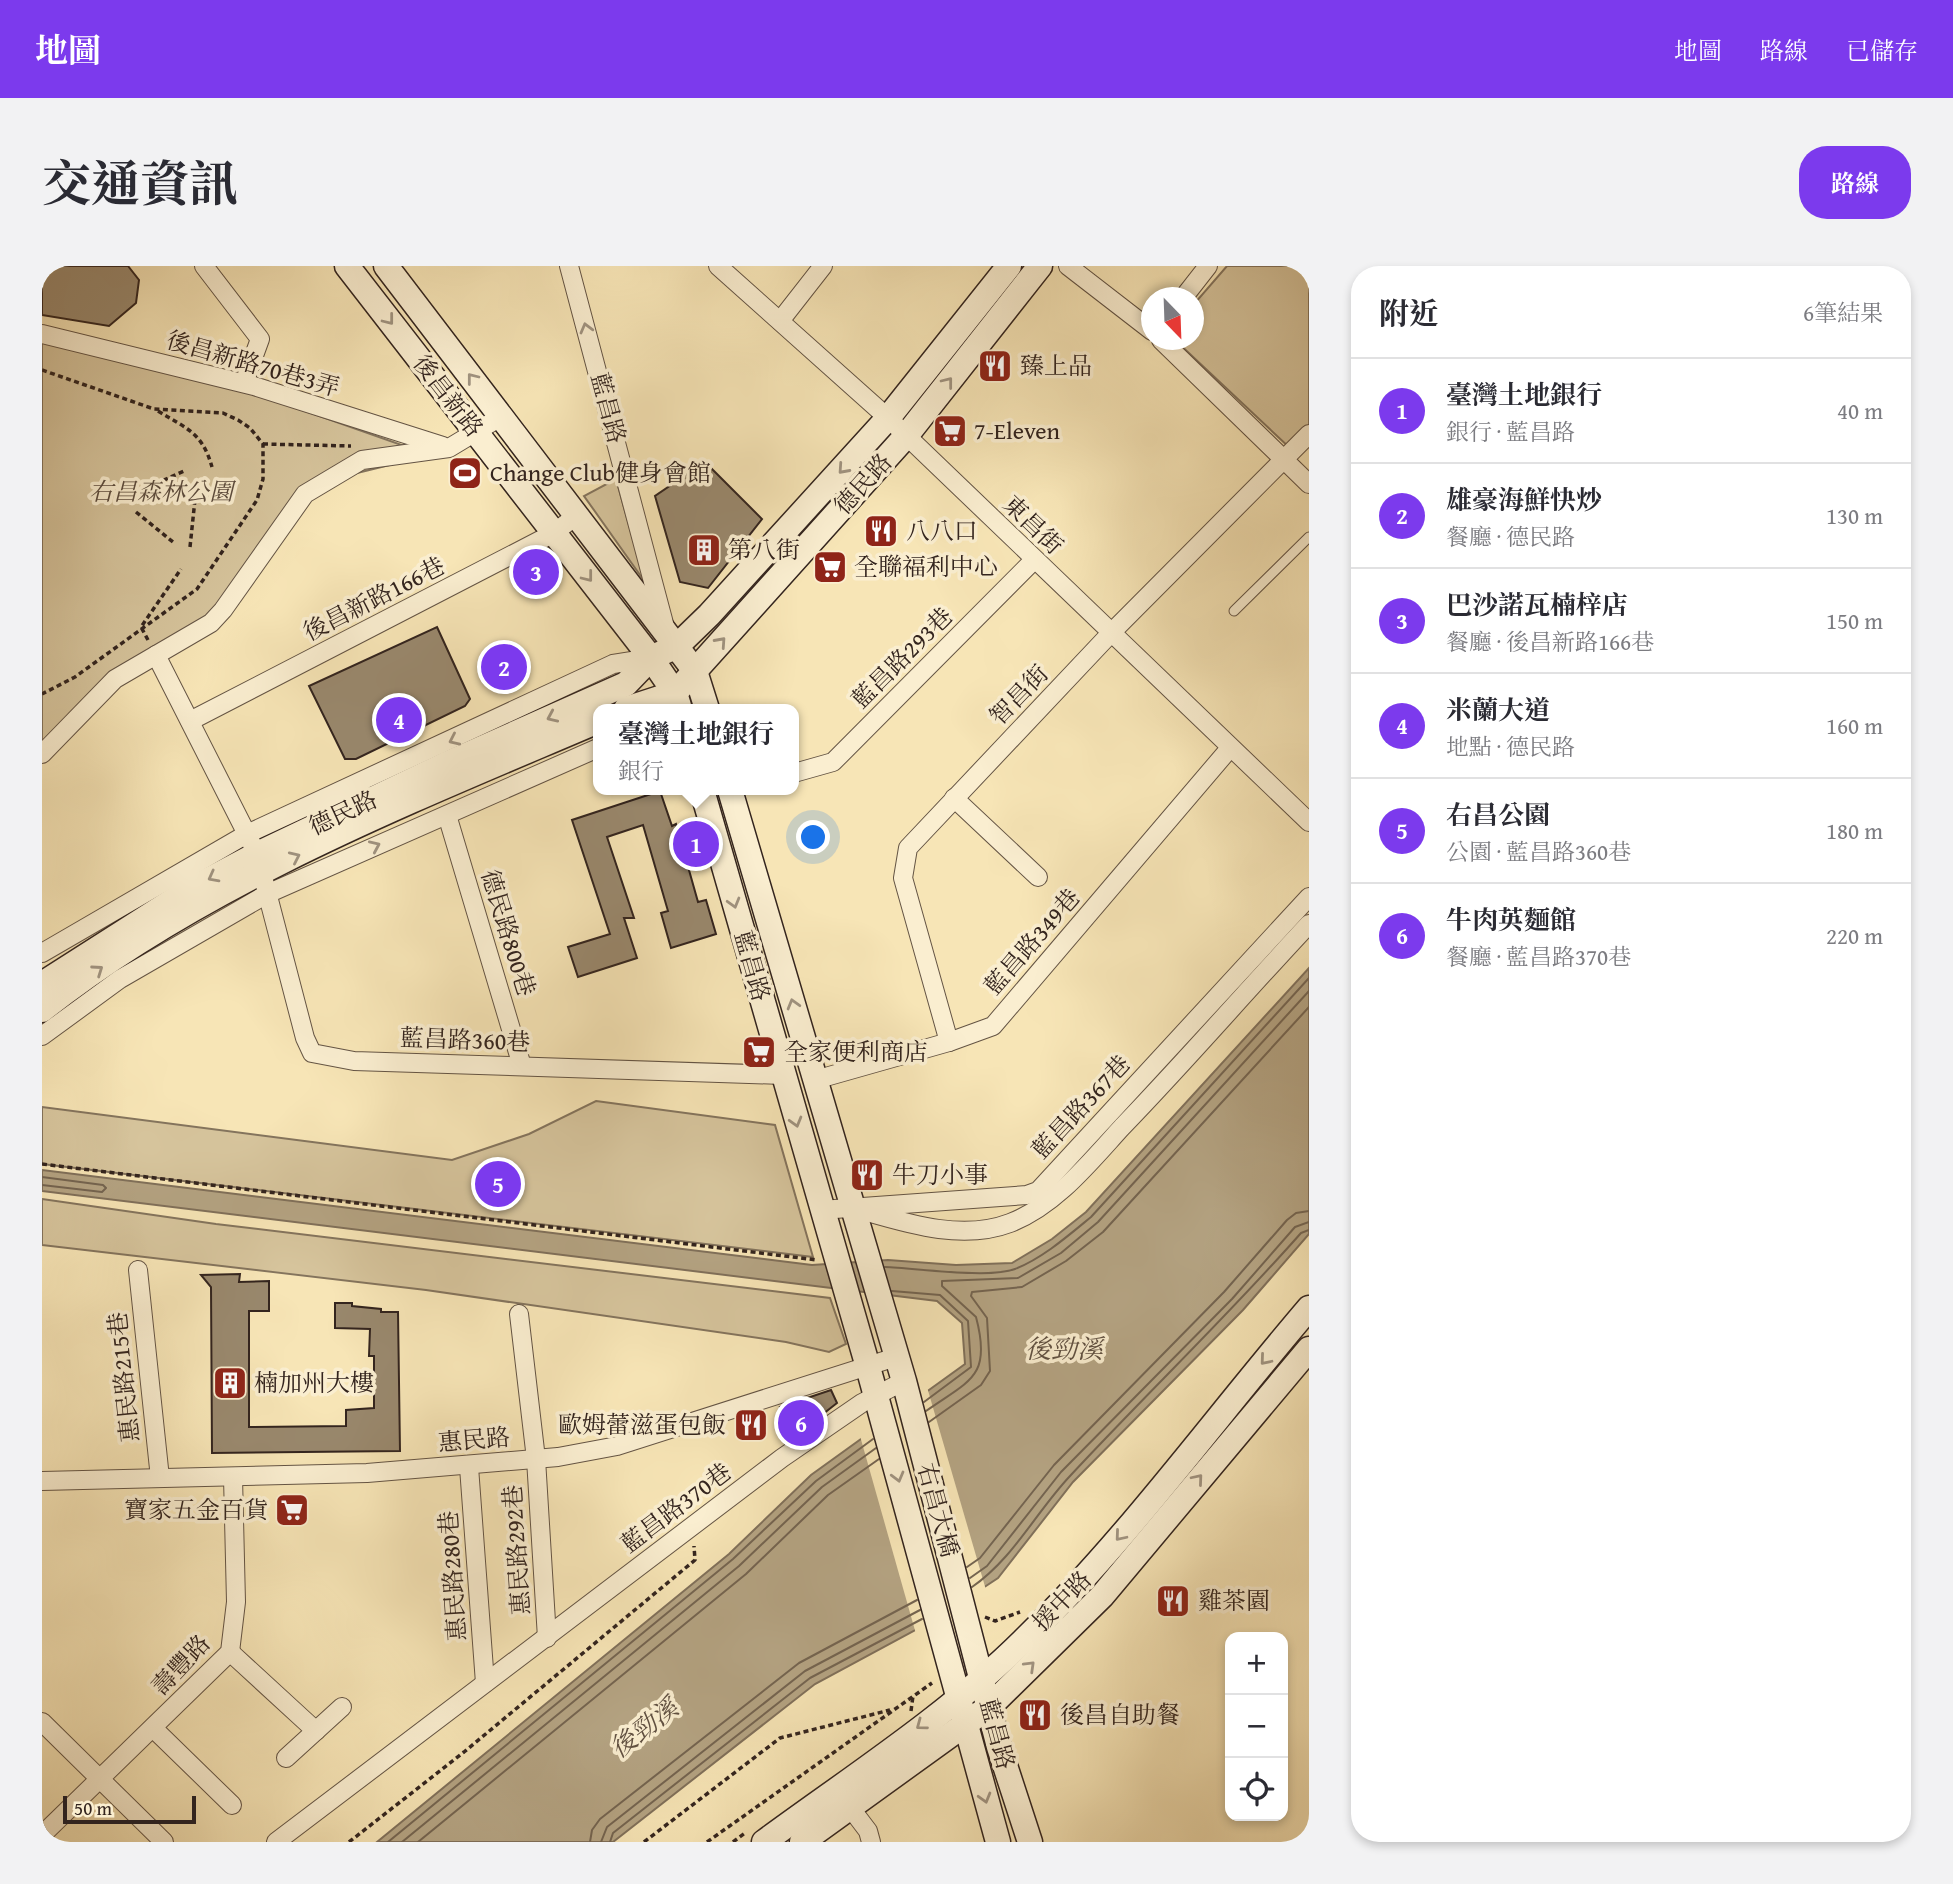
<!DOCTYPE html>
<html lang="zh-TW">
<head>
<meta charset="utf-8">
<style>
	body { margin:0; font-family:"Gentium Book Plus","Noto Serif TC",serif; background:#f2f2f3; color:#2b2b33 }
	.controls { position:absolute; right:21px; bottom:21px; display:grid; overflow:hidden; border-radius:14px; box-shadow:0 4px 10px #0003 }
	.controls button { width:63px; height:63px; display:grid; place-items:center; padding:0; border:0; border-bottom:2px solid #e1e1e2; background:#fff; color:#2b2b33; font:35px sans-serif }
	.compass { position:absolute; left:1099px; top:21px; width:63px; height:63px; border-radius:50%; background:#fff; box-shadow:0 4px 10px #0003; rotate:157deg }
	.scale { position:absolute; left:21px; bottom:18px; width:133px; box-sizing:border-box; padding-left:7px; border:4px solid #33241e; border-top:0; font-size:19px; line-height:24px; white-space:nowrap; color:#33241e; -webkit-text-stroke:5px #faeed0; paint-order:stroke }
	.you { position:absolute; left:772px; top:572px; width:24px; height:24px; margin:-18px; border:5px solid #fff; border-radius:50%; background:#1a73e8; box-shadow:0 0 0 10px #1a73e833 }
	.badge { display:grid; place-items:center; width:46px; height:46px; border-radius:50%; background:#7c3aed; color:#fff; font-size:23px; font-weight:700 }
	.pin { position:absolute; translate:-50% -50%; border:4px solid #fff; box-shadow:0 2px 7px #0006 }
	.popup { position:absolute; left:551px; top:438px; width:206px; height:91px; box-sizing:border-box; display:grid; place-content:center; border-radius:14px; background:#fff; filter:drop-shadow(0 2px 5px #0005); font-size:23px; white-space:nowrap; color:#7c7c81 }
	.popup b { font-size:26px; color:#2b2b33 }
	.popup::after { content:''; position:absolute; left:50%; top:100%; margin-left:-14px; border:14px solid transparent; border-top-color:#fff }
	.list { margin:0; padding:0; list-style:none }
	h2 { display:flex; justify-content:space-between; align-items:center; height:91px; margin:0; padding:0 28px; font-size:30px }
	h2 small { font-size:23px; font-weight:400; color:#7c7c81 }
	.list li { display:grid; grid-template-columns:46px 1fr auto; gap:21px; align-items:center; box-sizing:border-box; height:105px; padding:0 28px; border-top:2px solid #e1e1e2 }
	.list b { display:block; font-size:26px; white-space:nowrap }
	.list p { margin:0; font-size:23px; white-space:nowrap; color:#7c7c81 }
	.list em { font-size:23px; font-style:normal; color:#7c7c81 }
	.icon { flex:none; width:38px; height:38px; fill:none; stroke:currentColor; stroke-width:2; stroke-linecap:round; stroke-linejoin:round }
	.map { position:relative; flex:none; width:1267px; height:1576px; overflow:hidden; border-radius:28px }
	header { display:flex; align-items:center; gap:42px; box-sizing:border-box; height:98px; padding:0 35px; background:#7c3aed; color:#fff }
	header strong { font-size:33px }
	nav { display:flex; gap:38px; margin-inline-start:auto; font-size:24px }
	.intro { display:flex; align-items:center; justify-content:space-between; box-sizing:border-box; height:168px; padding:0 42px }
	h1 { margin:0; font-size:49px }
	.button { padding:18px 32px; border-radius:28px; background:#7c3aed; color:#fff; font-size:24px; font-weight:700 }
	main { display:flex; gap:42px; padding:0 42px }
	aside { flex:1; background:#fff; border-radius:28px; box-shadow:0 4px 10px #0003 }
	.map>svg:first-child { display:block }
</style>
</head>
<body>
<header>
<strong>地圖</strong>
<nav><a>地圖</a><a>路線</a><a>已儲存</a></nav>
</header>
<div class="intro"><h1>交通資訊</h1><a class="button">路線</a></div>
<main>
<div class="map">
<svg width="1267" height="1576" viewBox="0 0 1267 1576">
	<rect width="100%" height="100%" fill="#f7e5b6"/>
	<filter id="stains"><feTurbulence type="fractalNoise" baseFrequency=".00286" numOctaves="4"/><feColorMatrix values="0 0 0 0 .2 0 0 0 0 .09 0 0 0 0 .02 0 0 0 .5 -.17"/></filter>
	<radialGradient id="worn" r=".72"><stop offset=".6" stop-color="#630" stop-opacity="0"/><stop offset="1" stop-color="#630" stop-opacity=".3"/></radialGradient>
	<g fill="#d6c49c" stroke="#84745d" stroke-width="2">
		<path d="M 1185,0 L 1267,0 L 1267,165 L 1249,183 L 1133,74 L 1152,74 L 1152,38 Z"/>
		<path d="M 0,76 L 204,124 L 388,189 L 307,209 L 260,237 L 171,356 L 49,427 L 0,487 Z"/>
		<path d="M 574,213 L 603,316 L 542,230 Z"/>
		<path d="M 554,835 L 733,859 L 771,991 L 0,898 L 0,841 L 410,894 L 487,868 Z"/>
		<path d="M 0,933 L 174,958 L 788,1032 L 804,1078 L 787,1086 L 744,1076 L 384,1024 L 0,979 Z"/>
	</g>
	<path fill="#b4a382" stroke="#80705a" stroke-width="2" d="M 1267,702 L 1267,968 L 1201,1044 L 1031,1216 L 956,1312 L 894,1353 L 773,1418 L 571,1576 L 335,1576 L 687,1288 L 769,1209 L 923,1098 L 920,1057 L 895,1035 L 0,925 L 0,904 L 770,999 L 846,994 L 914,999 L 970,997 L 1010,973 L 1044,946 Z"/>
	<path fill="#f7e5b6" d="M 885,1121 L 944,1324 L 874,1368 L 818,1170 Z"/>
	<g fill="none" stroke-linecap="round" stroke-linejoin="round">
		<g stroke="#746450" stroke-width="2">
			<path d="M 0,911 L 61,919 L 64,922 L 60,926 L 0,919"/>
			<path d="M 843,1001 C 874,1002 947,1013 973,1003 C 1001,992 1027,969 1049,951 L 1267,712"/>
			<path d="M 850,1025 L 898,1029 L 926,1055 L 929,1101 L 882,1136"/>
			<path d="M 884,1145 C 928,1114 950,1111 934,1051 L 900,1020 L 900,1015 L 976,1012 L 1019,987 L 1056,956 L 1267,725"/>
			<path d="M 887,1156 L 939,1119 L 948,1105 L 945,1052 L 929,1030 L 930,1026 L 980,1021 L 1024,995 L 1061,966 L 1267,741"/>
			<path d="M 925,1301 L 938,1292 L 1012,1199 L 1182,1026 L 1245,954 L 1254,947 L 1267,945"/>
			<path d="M 928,1312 L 945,1300 L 1019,1206 L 1190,1033 L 1253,961 L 1267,956"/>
			<path d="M 930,1321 C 971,1293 994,1246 1028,1210 C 1104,1128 1185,1051 1259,967 L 1267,964"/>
			<path d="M 346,1576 L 691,1293 L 774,1215 L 831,1173"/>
			<path d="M 360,1576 L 697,1300 L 780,1221 L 834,1182"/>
			<path d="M 376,1576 L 704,1308 L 786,1229 L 837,1193"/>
			<path d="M 548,1576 L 550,1564 L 558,1553 L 757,1397 L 875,1334"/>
			<path d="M 559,1576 L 565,1561 L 763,1405 L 878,1344"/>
			<path d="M 568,1576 L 571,1567 L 768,1412 L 880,1353"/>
		</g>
	</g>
	<g fill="#99886d" stroke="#33241e" stroke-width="2">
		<path d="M 0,0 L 86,0 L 97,14 L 94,37 L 67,60 L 0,49 Z"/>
		<path d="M 663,196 L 720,253 L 666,322 L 638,316 L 613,230 Z"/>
		<path d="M 395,361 L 428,433 L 423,440 L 314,493 L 303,493 L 267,420 Z"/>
		<path d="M 618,525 L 630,560 L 634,558 L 656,636 L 664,634 L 674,668 L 629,682 L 619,647 L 626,645 L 601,559 L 565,571 L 592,652 L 582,652 L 595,692 L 536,711 L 526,681 L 568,668 L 530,554 Z"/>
		<path d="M 198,1008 L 197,1016 L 227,1015 L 227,1045 L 207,1045 L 207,1161 L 304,1160 L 304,1144 L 332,1142 L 332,1090 L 327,1090 L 328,1063 L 293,1062 L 293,1037 L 310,1037 L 310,1040 L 339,1043 L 339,1046 L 356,1046 L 358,1185 L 170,1187 L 169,1021 L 159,1009 Z"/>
		<path d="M 789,1124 L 795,1137 L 753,1170 L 738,1141 Z"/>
	</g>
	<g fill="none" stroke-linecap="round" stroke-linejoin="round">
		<g stroke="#645444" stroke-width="11">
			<path id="lane" d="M 1192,345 L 1267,271"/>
		</g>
		<g stroke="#645444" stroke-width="20">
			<g id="street">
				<path d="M 162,0 L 218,73 L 202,117"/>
				<path d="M 527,0 L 623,361"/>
				<path d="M 676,0 L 846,152 L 1267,556"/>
				<path d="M 1026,0 L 1110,65"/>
				<path d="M 1141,32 L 1166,0"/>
				<path d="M 738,55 L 781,0"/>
				<path d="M 0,68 L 212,120 L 401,180"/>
				<path d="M 1119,74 L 1267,218"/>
				<path d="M 114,389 L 215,588 L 263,772 L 270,787 L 312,795 L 741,809"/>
				<path d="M 148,455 L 512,267 L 535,249"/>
				<path d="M 0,488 L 73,413 L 169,357 L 181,344 L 263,228 L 320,194 L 407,182 L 460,150"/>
				<path d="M 752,507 L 791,496 L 992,294"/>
				<path d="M 912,532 L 996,611"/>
				<path d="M 405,549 L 480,800"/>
				<path d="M 0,687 L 205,568 L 571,398 L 609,392"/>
				<path d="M 0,770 L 78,713 L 225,628 L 556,482"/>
				<path d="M 907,776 L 861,612 L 866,582 L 1068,368 L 1267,168"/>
				<path d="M 773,814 L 907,776 L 951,760 L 1188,482"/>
				<path d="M 779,944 L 985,929 L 996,925 L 1267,631"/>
				<path d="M 822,945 C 867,958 921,975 968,957 C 1013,940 1048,896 1080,861 C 1144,795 1204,725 1267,658"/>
				<path d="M 96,1004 L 118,1212"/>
				<path d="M 477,1048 L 494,1193 L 505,1372"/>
				<path d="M 427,1201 L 443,1417"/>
				<path d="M 0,1215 L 325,1207 L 516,1191 L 575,1180 L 854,1091"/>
				<path d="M 188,1386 L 274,1465"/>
				<path d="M 0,1456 L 122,1576"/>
				<path d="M 112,1463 L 190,1539"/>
				<path d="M 244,1492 L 300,1441"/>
				<path d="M 801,1532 L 826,1565 L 829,1576"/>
				<path d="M 0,1569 L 188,1386 L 194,1336 L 191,1211"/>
				<path d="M 234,1576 L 740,1192 L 820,1137 L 862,1115"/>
			</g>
		</g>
		<g stroke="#33241e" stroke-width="27">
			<g id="secondary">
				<path d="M 305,0 L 609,392 L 633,427 L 637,440"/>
				<path d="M 344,0 L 653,405 L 665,443"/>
				<path d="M 584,443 L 633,427 L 864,170 L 998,0"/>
				<path d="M 660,524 L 826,1101 L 956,1576"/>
				<path d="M 688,524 L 862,1115 L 957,1481 L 988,1576"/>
				<path d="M 0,718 L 147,624 L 215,588 L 404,498 L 584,418 L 609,392 L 635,380 L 667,349 L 846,152 L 967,0"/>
				<path d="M 0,744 C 160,617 369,535 556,455"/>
				<path d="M 722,1576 C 809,1512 904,1451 981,1375 C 1086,1273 1172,1153 1267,1042"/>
				<path d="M 760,1576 L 947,1441 L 1060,1330 L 1267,1083"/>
			</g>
		</g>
		<g stroke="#33241e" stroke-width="3.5" stroke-dasharray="5 3.5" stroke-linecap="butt">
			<path d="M 0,104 L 112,143 L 181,147 L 196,154 L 208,162 L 221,178 L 221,213 L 215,234 L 155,323 L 33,411 L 0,428"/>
			<path d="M 116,145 C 145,163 160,166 170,201"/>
			<path d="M 221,178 L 309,180"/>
			<path d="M 98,225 L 142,205"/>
			<path d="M 94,246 L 131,276"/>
			<path d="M 148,281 L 154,224"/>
			<path d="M 106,374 L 99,361 L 139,303"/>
			<path d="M 0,898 L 775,994"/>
			<path d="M 943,1351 L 953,1355 L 978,1346"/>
			<path d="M 869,1445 L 871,1430"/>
			<path d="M 307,1576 L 422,1486 L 653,1294 L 652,1280"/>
			<path d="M 602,1576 L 738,1472 L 848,1444"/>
			<path d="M 665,1576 L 890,1417"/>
			<path d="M 691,1576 L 703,1567"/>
		</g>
		<use href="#lane" stroke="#faeed0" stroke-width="9"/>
		<use href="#street" stroke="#faeed0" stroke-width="18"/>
		<use href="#secondary" stroke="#faeed0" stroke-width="24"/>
	</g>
	<defs><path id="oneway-chevron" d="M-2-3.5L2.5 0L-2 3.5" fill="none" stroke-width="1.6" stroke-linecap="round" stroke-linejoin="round" transform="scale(1.75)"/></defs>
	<g stroke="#a09380">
		<use href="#oneway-chevron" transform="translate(347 54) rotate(52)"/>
		<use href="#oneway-chevron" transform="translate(544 62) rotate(-105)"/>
		<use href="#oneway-chevron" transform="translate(430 112) rotate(-128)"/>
		<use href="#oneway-chevron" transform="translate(906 116) rotate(-52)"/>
		<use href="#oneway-chevron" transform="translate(801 203) rotate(132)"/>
		<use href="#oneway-chevron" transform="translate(546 311) rotate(52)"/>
		<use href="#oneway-chevron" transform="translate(679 376) rotate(-48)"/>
		<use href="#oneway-chevron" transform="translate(510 451) rotate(156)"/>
		<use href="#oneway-chevron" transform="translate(412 474) rotate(155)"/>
		<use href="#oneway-chevron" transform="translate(333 580) rotate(-24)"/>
		<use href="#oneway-chevron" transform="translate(253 591) rotate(-25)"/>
		<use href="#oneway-chevron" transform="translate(171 611) rotate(152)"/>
		<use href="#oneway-chevron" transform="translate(692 637) rotate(74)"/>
		<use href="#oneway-chevron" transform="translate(56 704) rotate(-35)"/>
		<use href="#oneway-chevron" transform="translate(751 738) rotate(-106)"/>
		<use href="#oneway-chevron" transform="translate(754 856) rotate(74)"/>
		<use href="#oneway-chevron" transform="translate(1223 1094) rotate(130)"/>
		<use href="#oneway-chevron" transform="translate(856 1211) rotate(75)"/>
		<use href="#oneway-chevron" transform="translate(1156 1213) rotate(-50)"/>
		<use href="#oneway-chevron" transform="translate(1078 1270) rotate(130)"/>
		<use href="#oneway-chevron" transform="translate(988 1400) rotate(-44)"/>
		<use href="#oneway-chevron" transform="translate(879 1459) rotate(143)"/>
		<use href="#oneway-chevron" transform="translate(943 1532) rotate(74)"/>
	</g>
	<defs>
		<g id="restaurant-square" transform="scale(1.75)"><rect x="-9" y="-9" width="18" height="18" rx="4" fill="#8f2418" stroke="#faeed0"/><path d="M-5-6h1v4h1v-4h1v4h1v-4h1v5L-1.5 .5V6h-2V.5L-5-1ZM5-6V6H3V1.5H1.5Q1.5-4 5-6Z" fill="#fff"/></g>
		<g id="supermarket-square" transform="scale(1.75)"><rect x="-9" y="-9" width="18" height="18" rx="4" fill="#8f2418" stroke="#faeed0"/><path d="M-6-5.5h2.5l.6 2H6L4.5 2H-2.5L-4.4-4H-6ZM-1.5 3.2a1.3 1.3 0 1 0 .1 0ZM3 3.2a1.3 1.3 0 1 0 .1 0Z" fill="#fff"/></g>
		<g id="stadium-square" transform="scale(1.75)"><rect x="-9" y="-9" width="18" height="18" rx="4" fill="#8f2418" stroke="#faeed0"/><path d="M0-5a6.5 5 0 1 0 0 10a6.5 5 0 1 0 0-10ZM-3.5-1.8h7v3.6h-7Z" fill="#fff"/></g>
		<g id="building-square" transform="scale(1.75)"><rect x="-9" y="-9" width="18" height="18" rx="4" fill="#8f2418" stroke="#faeed0"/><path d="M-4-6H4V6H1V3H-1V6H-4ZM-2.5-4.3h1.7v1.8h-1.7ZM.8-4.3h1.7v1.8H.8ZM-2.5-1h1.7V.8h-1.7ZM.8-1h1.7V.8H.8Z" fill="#fff"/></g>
	</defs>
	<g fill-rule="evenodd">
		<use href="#restaurant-square" x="953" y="100"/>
		<use href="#supermarket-square" x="908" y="165"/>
		<use href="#stadium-square" x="423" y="207"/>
		<use href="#restaurant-square" x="839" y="265"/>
		<use href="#building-square" x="662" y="284"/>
		<use href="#supermarket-square" x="788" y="301"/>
		<use href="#supermarket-square" x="717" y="786"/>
		<use href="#restaurant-square" x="825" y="909"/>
		<use href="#building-square" x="188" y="1117"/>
		<use href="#restaurant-square" x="709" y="1159"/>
		<use href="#supermarket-square" x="250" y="1244"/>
		<use href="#restaurant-square" x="1131" y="1335"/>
		<use href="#restaurant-square" x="993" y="1449"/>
	</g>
	<g text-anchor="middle" stroke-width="7" stroke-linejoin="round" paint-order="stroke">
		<g font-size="24" fill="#33241e" stroke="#faeed0">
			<text transform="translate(211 98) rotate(16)" y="8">後昌新路70巷3弄</text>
			<text transform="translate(406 130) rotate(52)" y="8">後昌新路</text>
			<text transform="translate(566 142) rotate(75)" y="8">藍昌路</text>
			<text transform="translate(821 218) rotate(-48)" y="8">德民路</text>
			<text transform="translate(991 259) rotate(44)" y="8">東昌街</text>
			<text transform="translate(332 333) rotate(-27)" y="8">後昌新路166巷</text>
			<text transform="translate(860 392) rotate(-45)" y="8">藍昌路293巷</text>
			<text transform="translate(977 429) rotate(-46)" y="8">智昌街</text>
			<text transform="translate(301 547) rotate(-25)" y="8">德民路</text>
			<text transform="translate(466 667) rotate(73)" y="8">德民路800巷</text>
			<text transform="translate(990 676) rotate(-49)" y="8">藍昌路349巷</text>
			<text transform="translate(710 700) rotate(74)" y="8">藍昌路</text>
			<text transform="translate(423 774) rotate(2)" y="8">藍昌路360巷</text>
			<text transform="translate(1039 841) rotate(-47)" y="8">藍昌路367巷</text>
			<text transform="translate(82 1111) rotate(-96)" y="8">惠民路215巷</text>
			<text transform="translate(432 1174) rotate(-5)" y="8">惠民路</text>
			<text transform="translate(634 1242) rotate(-37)" y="8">藍昌路370巷</text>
			<text transform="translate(896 1244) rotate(75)" y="8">右昌大橋</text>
			<text transform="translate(475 1284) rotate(-94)" y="8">惠民路292巷</text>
			<text transform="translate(411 1310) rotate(-94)" y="8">惠民路280巷</text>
			<text transform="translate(1020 1335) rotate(-46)" y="8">援中路</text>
			<text transform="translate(139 1399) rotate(-47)" y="8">壽豐路</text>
			<text transform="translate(955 1468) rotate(75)" y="8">藍昌路</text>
		</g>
		<g font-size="24" fill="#33241e" stroke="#faeed0" text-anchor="start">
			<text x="978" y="108">臻上品</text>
			<text x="932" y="173">7-Eleven</text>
			<text x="448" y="215">Change Club健身會館</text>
			<text x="864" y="273">八八口</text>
			<text x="686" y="292">第八街</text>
			<text x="812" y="309">全聯福利中心</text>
			<text x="742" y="794">全家便利商店</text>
			<text x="850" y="917">牛刀小事</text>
			<text x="212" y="1125">楠加州大樓</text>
			<text x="684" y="1167" text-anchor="end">歐姆蕾滋蛋包飯</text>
			<text x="226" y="1252" text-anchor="end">寶家五金百貨</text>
			<text x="1156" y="1343">雞茶園</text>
			<text x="1018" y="1457">後昌自助餐</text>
		</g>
		<g font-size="24" font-style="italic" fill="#5c4c3e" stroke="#faeed0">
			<text x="119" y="234">右昌森林公園</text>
		</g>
		<g font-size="26" font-style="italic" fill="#605041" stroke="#faeed0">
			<text x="1022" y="1092">後勁溪</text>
			<text transform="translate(602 1462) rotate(-38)" y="9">後勁溪</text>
		</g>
	</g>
	<rect width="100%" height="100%" filter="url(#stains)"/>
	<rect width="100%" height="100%" fill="url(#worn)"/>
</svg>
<div class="controls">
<button>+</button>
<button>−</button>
<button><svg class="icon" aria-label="locate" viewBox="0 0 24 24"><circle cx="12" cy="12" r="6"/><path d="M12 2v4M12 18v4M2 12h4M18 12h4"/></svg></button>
</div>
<svg class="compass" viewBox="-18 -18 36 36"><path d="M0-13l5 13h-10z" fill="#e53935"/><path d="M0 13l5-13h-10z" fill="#7c7c81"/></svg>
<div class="scale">50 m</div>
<div class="you"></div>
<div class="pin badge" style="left:654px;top:578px">1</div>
<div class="popup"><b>臺灣土地銀行</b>銀行</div>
<div class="pin badge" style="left:462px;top:401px">2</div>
<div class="pin badge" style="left:494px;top:306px">3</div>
<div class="pin badge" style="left:357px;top:454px">4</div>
<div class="pin badge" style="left:456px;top:918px">5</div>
<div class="pin badge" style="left:759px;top:1157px">6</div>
</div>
<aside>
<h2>附近<small>6筆結果</small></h2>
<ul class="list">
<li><span class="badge">1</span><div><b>臺灣土地銀行</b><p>銀行 · 藍昌路</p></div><em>40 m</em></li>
<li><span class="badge">2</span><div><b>雄豪海鮮快炒</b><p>餐廳 · 德民路</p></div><em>130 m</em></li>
<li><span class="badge">3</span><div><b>巴沙諾瓦楠梓店</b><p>餐廳 · 後昌新路166巷</p></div><em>150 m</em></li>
<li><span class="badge">4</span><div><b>米蘭大道</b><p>地點 · 德民路</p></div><em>160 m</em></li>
<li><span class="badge">5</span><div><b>右昌公園</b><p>公園 · 藍昌路360巷</p></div><em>180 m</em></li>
<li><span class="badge">6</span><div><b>牛肉英麵館</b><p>餐廳 · 藍昌路370巷</p></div><em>220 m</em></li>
</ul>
</aside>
</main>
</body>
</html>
